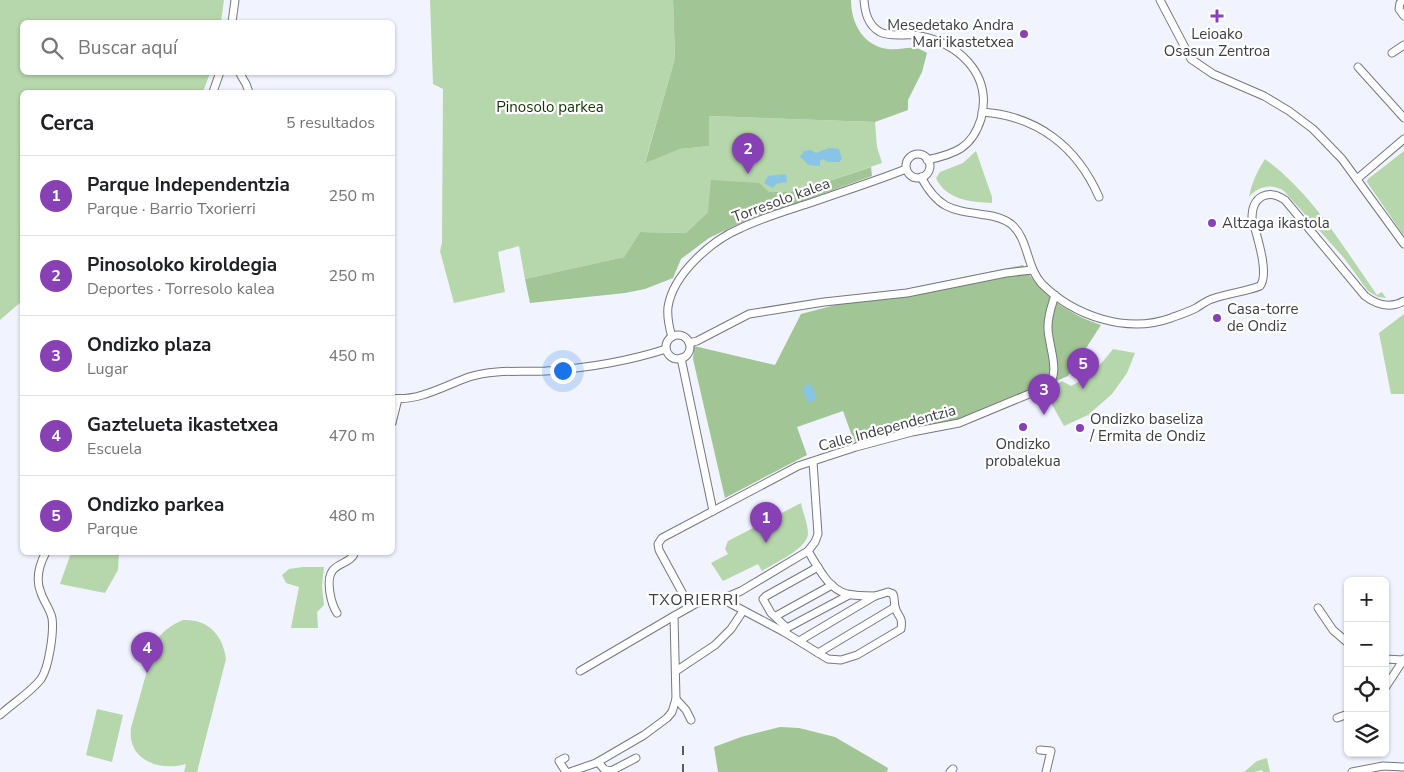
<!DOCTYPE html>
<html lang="es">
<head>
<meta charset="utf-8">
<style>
	body { margin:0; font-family:"Nunito Sans",sans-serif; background:#f2f2f2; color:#202124 }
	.controls { position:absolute; right:15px; bottom:15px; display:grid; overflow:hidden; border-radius:8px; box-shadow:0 1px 4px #0004 }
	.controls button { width:45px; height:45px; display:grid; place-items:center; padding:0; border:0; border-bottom:1px solid #e0e0e0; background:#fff; color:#202124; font:25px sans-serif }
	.you { position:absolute; left:562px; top:370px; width:18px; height:18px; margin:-12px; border:4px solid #fff; border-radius:50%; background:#1a73e8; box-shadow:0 0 0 8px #1a73e833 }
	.badge { display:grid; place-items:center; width:32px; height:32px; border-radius:50%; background:#8741b5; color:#fff; font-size:16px; font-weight:700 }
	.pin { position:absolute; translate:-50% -41px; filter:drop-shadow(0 1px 2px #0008) }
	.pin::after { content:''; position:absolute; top:26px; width:18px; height:15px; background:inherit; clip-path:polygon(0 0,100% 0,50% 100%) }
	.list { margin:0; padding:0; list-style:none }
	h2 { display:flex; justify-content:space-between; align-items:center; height:65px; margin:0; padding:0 20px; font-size:21px }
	h2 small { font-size:16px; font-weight:400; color:#757577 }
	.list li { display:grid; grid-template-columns:32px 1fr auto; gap:15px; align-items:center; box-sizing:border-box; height:80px; padding:0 20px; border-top:1px solid #e0e0e0 }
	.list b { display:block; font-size:19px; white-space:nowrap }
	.list p { margin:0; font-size:16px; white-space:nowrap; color:#757577 }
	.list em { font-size:16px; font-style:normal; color:#757577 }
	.icon { flex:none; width:28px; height:28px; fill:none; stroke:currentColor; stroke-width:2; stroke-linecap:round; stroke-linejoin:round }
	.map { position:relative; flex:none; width:1404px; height:772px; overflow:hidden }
	.search { position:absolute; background:#fff; box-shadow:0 1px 4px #0004; left:20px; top:20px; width:375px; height:55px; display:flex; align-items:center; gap:12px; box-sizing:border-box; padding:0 18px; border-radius:8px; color:#757577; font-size:19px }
	.panel { position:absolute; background:#fff; box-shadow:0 1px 4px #0004; left:20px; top:90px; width:375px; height:465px; border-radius:8px }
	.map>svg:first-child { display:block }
</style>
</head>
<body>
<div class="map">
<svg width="1404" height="772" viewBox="0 0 1404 772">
	<rect width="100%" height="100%" fill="#f1f3fe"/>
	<g fill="#b6d6ab">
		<path d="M 0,0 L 224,0 L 221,22 L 22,22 L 22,72 L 210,73 L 203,92 L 22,92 L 22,301 L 0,320 Z"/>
		<path d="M 430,0 L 673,0 L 675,58 L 645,162 L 680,149 L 709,146 L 709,116 L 875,122 L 877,147 L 882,163 L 799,191 L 769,192 L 708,212 L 686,233 L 640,232 L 624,257 L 525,279 L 519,246 L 498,252 L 505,292 L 454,303 L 440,251 L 442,243 L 443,89 L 433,84 Z"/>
		<path d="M 976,151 L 992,197 L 992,203 C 971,202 946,200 936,178 L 940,172 L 963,163 Z"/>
		<path d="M 1404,151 L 1404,236 L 1367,182 L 1368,179 Z"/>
		<path d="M 1265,159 C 1313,194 1343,247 1377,295 L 1382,292 L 1386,298 L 1378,297 L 1368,291 L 1344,258 L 1284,191 C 1272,183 1258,186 1249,197 C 1252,182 1257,172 1265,159 Z"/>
		<path d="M 1404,314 L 1404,394 L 1391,394 L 1379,333 Z"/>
		<path d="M 1113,349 L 1135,353 L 1127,373 L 1112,394 L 1088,415 L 1064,426 L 1045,392 L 1062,381 L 1071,386 C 1089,377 1101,365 1113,349 Z"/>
		<path d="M 801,503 C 803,513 808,524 808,534 C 807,549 774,563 762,571 L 758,564 L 723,581 L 711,563 L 728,554 L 725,549 L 728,541 Z"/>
		<path d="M 71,553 L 119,553 L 118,570 L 105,593 L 60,584 Z"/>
		<path d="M 303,567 L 324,567 L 322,586 L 324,605 L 317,612 L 318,628 L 291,628 L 299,587 L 286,583 L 282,575 L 289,569 Z"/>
		<path d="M 183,620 C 208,619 223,635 226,659 L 197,772 L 184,772 L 186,764 C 158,772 127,759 131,728 L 155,642 C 163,631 171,625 183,620 Z"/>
		<path d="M 97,709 L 123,715 L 112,762 L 86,755 Z"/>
		<path d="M 1267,758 L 1270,772 L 1263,772 L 1262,770 L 1254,772 L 1244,772 L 1257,761 Z"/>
	</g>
	<g fill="#a1c594">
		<path d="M 673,0 L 851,0 C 851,23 863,46 888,49 C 905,51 911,43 927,53 L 922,72 L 908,100 L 908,110 L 875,122 L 709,116 L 709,146 L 680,149 L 645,163 L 675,58 Z"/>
		<path d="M 871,167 L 872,176 L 736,225 L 709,238 L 681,259 L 673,278 L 645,289 L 625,293 L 530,303 L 525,279 L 624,257 L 640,232 L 686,233 L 708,212 L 711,180 L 759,183 L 769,192 L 799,191 Z"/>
		<path d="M 1023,265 C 1041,295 1068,314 1101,325 L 1068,376 L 959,423 L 856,447 L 843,411 L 797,427 L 807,455 L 725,498 L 693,359 L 694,346 L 775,365 L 801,314 L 862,298 Z"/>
		<path d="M 780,727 L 799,728 L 835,737 L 888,768 L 887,772 L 718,772 L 714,747 L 741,737 Z"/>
	</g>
	<g fill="#88c4e6">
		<path d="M 829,148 L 839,149 L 842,159 L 839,162 L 828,162 L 823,159 L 820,161 L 820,166 L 809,165 L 800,157 L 804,151 L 811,150 L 816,153 Z"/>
		<path d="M 786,174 L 787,182 L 776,184 L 773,188 L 764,183 L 768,176 Z"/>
		<path d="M 811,384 L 817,399 L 808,403 L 802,387 Z"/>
	</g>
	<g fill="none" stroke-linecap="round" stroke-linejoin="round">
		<g stroke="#757781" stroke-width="9">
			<g id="street">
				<path d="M 864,0 C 865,13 868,25 880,32 C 890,37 904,34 914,35 C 957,41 993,73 981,119 C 972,148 955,154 927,160"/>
				<path d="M 1160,0 L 1191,59 L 1213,74 L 1264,96 L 1289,111 L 1313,129 L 1342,159 L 1404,244"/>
				<path d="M 1404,0 L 1400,3 L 1399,9 L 1404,16"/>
				<path d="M 232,22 L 235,0"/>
				<path d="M 1392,53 L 1404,45"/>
				<path d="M 1358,67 L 1404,118"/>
				<path d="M 239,72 L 246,84 L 249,92"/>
				<path d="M 213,92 L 220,72"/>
				<path d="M 982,112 C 1038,116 1077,147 1099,197"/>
				<circle cx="918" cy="166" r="12"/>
				<path d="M 921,177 C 939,210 952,210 986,215 C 994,216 1004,219 1011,224 C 1029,239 1026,267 1042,284 C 1074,316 1127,334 1171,318 C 1179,315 1188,312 1196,308 C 1201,305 1206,301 1212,299 C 1228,293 1245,292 1260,286 C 1270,273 1256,234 1252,218 C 1252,197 1267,188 1285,200 L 1365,296 C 1377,305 1390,309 1404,301"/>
				<path d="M 1357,179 L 1404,139"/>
				<circle cx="678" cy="347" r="12"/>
				<path d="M 672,337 C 669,327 667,317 668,307 C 673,274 712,240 741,228 C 764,217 789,210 813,202 C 844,191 876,181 906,169"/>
				<path d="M 689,343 L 697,341 L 749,314 L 824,302 L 907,293 L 1006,273 L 1032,270"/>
				<path d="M 681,358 L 713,511"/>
				<path d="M 392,398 C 418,402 446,385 469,377 C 493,369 521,372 546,371 C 587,368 626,362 666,349"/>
				<path d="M 392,423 L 398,399"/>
				<path d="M 808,551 C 818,567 828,589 847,594 C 856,596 866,596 875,596"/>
				<path d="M 722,599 L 784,632 L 828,659 L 841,660 L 857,655 L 901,629 C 903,615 898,618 895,607 C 894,603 895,599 893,594 L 888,592 L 875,596 L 799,641"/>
				<path d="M 690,607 L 659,550 L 658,544 L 662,538 L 798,466 L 856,447 L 912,432 L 959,423 L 1046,387 C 1063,374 1047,344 1048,326 C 1048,315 1052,305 1055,295"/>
				<path d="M 1318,608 L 1333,630 L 1348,643"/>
				<path d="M 337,613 C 331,604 325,579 333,570 C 340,562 351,563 355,552"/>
				<path d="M 776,616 L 832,585"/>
				<path d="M 787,628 L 771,613 L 763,599 L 766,596 L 818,567"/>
				<path d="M 784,632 L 787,628 L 849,595"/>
				<path d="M 818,653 L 895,607"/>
				<path d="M 1385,659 L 1403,660"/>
				<path d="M 580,671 L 674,616"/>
				<path d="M 676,671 L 715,645 L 731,629 L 743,611"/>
				<path d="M 1385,688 L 1404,659"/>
				<path d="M 676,699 L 686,710 L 691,720"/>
				<path d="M 0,715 C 13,703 30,693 41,679 C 49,667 54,632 52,618 C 50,609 44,602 41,593 C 35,579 39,565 46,552"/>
				<path d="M 1337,718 L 1348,714"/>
				<path d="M 1040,750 L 1051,751 L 1046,772"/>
				<path d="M 565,758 L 559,761 L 566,772"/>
				<path d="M 598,762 L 604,769 L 611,771 L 636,758"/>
				<path d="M 570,772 L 596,763 L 644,735 L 667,718 L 672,712 L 676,699 L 674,616 L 697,603 L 722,599 L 741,591 L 808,551 L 815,542 L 818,534 L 813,462"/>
				<path d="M 950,772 L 953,769"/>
				<path d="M 1352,772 L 1383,766 L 1404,767"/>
			</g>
		</g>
		<use href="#street" stroke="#fff" stroke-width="7"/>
		<path stroke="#595a5f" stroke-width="2" stroke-dasharray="9 9" stroke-linecap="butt" d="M 683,746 L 683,772"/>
	</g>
	<g fill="#8741b5" stroke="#fff" stroke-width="2">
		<path d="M1214.5 8.5h5v5h5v5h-5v5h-5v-5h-5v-5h5z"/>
		<circle cx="1024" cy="34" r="5"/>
		<circle cx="1212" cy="223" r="5"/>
		<circle cx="1217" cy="318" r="5"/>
		<circle cx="1023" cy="427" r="5"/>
		<circle cx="1080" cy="428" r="5"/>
	</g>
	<g text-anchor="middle" stroke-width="4.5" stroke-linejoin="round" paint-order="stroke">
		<g font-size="15" fill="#3c3d41" stroke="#fff" text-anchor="start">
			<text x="1014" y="30" text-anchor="end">Mesedetako Andra<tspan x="1014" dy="17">Mari ikastetxea</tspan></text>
			<text x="1217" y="39" text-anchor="middle">Leioako<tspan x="1217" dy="17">Osasun Zentroa</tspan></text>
			<text x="1222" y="228">Altzaga ikastola</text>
			<text x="1227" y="314">Casa-torre<tspan x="1227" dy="17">de Ondiz</tspan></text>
			<text x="1090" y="424">Ondizko baseliza<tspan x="1090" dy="17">/ Ermita de Ondiz</tspan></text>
			<text x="1023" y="449" text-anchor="middle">Ondizko<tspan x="1023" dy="17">probalekua</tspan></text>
		</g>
		<g font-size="15" fill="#103300" stroke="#fff">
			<text x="550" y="112">Pinosolo parkea</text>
		</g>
		<g font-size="15" fill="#3c3d41" stroke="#fff">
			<text transform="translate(781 200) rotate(-20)" y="5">Torresolo kalea</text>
			<text transform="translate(887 428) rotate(-15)" y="5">Calle Independentzia</text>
		</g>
		<g font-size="16" letter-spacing="1" fill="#3c3d41" stroke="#fff">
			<text x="694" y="605">TXORIERRI</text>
		</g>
	</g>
</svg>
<div class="controls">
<button>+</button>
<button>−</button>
<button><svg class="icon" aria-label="locate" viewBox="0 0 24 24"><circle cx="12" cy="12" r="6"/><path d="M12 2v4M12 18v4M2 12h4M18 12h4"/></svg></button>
<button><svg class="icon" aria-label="layers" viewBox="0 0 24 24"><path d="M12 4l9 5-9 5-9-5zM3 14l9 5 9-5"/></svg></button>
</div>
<div class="you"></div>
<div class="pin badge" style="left:766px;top:543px">1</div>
<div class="pin badge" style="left:748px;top:174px">2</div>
<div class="pin badge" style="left:1044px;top:415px">3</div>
<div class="pin badge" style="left:147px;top:673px">4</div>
<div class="pin badge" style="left:1083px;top:389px">5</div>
<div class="search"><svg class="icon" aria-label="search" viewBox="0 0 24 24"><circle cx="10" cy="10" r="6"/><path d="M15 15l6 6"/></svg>Buscar aquí</div>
<section class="panel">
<h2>Cerca<small>5 resultados</small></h2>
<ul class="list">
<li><span class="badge">1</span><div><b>Parque Independentzia</b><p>Parque · Barrio Txorierri</p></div><em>250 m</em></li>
<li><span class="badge">2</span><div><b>Pinosoloko kiroldegia</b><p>Deportes · Torresolo kalea</p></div><em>250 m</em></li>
<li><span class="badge">3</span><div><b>Ondizko plaza</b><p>Lugar</p></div><em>450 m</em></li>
<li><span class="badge">4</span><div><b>Gaztelueta ikastetxea</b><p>Escuela</p></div><em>470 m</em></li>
<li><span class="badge">5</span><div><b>Ondizko parkea</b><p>Parque</p></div><em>480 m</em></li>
</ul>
</section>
</div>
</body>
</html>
